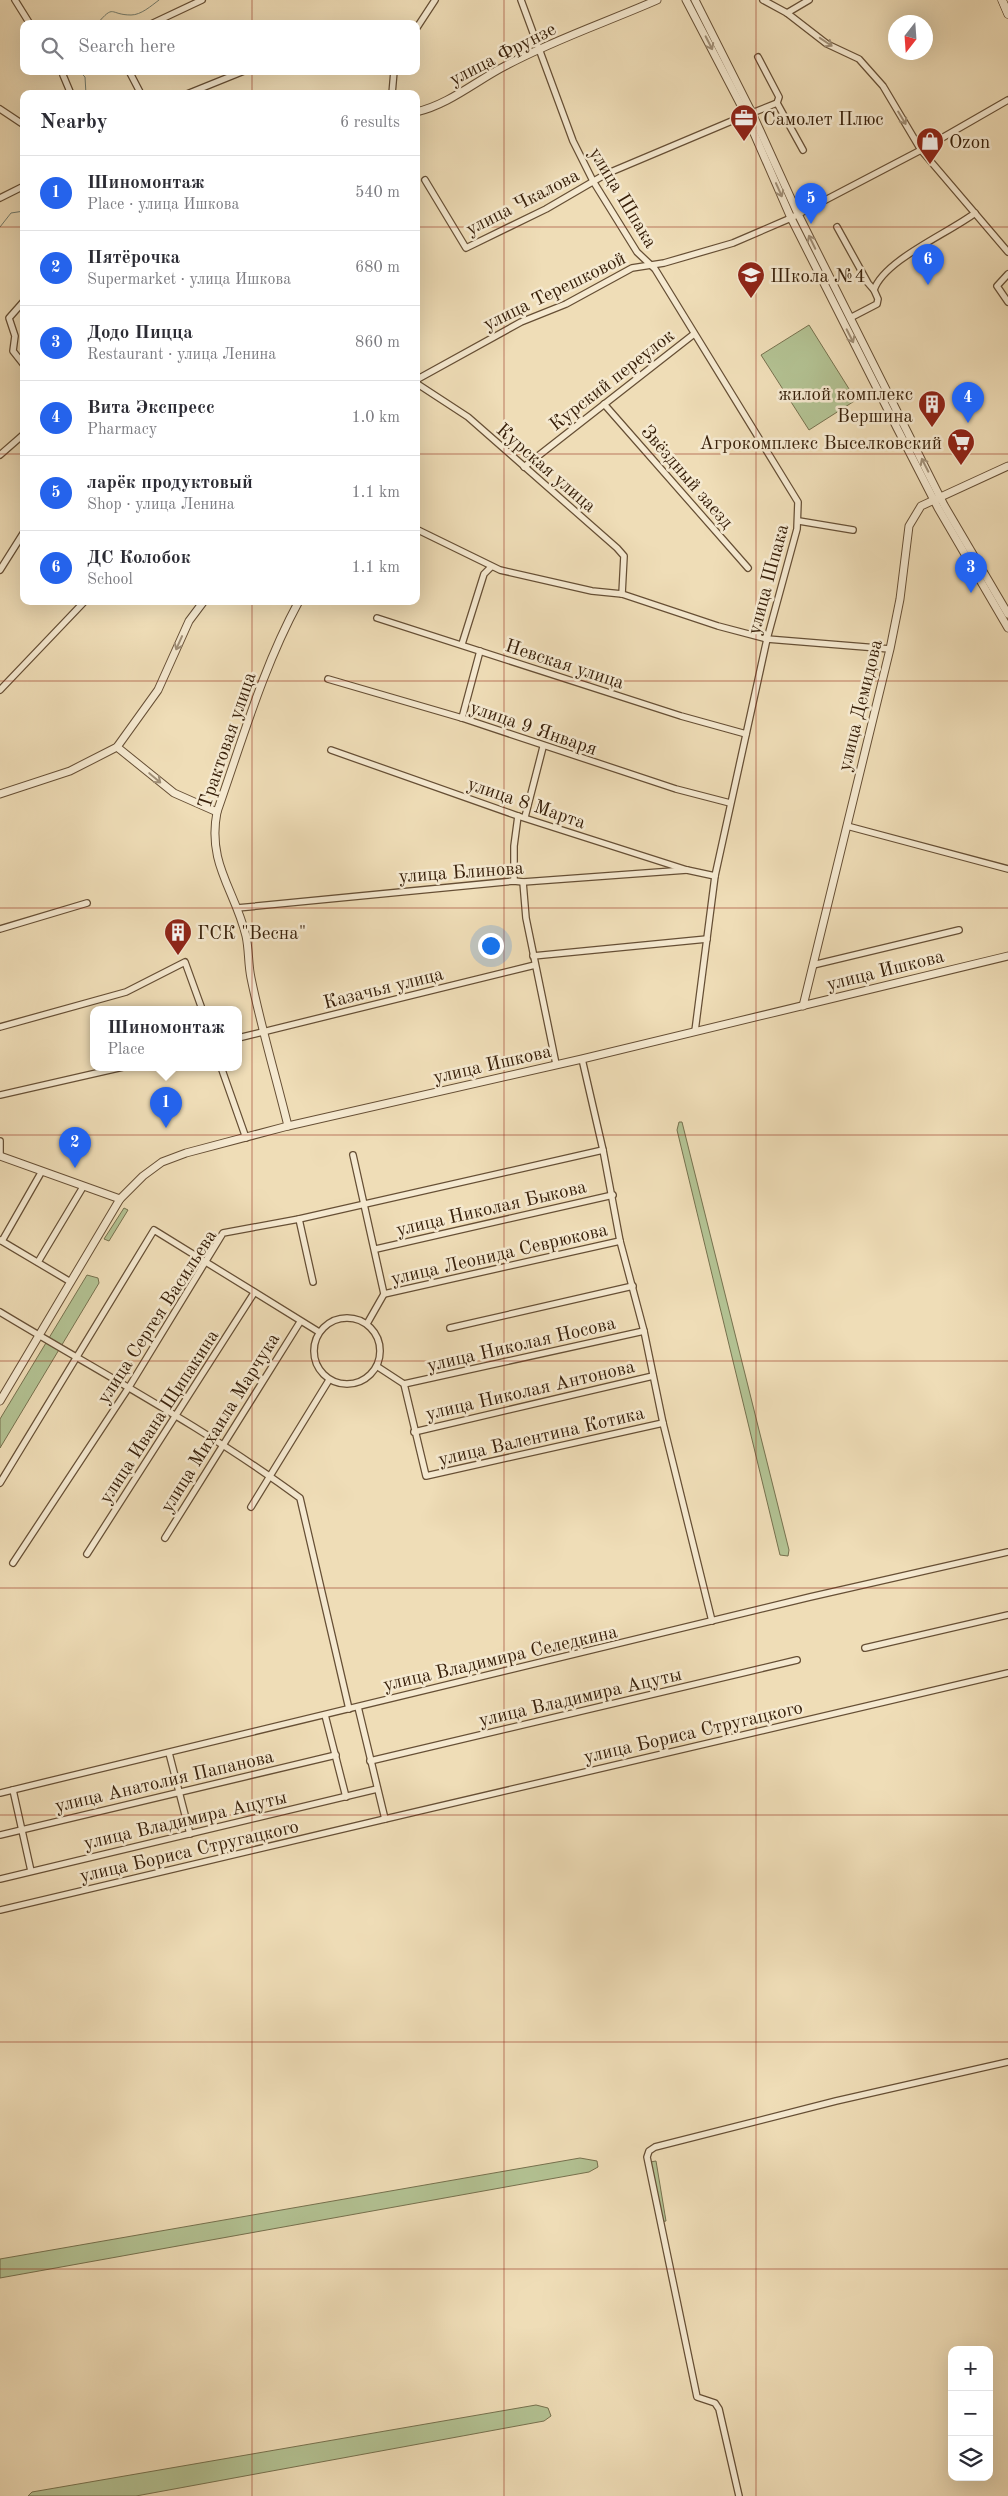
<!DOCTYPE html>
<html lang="en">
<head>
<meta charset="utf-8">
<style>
	body { margin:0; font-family:"Old Standard TT",serif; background:#f2f2f3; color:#2b2b33 }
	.controls { position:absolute; right:15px; bottom:15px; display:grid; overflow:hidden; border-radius:10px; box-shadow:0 5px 20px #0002 }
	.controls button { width:45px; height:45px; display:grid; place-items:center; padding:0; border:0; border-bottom:1px solid #e1e1e2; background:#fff; color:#2b2b33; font:25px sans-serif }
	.compass { position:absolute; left:888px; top:15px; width:45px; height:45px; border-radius:50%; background:#fff; box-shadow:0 5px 20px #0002; rotate:197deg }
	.you { position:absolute; left:490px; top:945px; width:18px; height:18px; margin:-12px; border:4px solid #fff; border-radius:50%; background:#1a73e8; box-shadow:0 0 0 8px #1a73e833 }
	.badge { display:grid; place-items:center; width:32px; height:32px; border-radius:50%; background:#2563eb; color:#fff; font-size:16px; font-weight:700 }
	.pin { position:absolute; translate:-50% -41px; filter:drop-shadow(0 1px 2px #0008) }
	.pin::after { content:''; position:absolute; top:26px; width:18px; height:15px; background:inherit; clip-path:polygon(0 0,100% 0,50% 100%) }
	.popup { position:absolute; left:90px; top:1006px; width:152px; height:65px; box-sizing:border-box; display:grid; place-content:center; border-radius:10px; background:#fff; filter:drop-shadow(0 1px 4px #0005); font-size:16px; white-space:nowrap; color:#7c7c81 }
	.popup b { font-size:19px; color:#2b2b33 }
	.popup::after { content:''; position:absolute; left:50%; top:100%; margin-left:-10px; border:10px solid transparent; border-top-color:#fff }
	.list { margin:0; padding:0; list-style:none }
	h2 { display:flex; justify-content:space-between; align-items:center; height:65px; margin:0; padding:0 20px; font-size:21px }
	h2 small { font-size:16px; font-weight:400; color:#7c7c81 }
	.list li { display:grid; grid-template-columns:32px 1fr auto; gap:15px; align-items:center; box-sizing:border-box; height:75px; padding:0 20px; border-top:1px solid #e1e1e2 }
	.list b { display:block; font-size:19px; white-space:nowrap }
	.list p { margin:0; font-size:16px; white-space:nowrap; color:#7c7c81 }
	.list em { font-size:16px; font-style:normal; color:#7c7c81 }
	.icon { flex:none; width:28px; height:28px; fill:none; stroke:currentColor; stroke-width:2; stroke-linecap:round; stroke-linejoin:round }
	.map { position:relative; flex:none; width:1008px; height:2496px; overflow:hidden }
	.search { position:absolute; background:#fff; box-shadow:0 5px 20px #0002; left:20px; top:20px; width:400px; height:55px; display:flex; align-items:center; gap:12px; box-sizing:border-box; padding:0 18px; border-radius:10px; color:#7c7c81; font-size:19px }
	.panel { position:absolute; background:#fff; box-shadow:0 5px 20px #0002; left:20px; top:90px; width:400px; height:515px; border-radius:10px }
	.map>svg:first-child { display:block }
</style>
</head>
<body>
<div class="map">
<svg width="1008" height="2496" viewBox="0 0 1008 2496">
	<rect width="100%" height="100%" fill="#efddb7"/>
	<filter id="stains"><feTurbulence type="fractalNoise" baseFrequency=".004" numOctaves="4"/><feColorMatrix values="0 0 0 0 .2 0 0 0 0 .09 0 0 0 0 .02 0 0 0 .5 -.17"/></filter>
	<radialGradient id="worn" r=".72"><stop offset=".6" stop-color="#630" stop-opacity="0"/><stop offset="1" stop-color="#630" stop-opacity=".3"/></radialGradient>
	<g fill="#b3c293" stroke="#76714e">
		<path d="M 799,223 L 935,489 L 933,491 L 797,224 Z"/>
		<path d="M 809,325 L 856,400 L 809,430 L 761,355 Z"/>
		<path d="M 679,1122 L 682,1122 L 789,1550 L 788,1556 L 780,1555 L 677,1130 Z"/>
		<path d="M 124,1208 L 128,1210 L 109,1241 L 104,1239 Z"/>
		<path d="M 87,1275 L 98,1278 L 99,1283 L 0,1448 L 0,1419 Z"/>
		<path d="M 580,2158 L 597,2161 L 598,2167 L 589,2172 L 0,2278 L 0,2259 Z"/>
		<path d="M 656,2161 L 666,2221 L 660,2222 L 650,2162 Z"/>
		<path d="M 536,2405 L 548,2408 L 551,2416 L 544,2421 L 136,2496 L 28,2496 L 32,2492 Z"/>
	</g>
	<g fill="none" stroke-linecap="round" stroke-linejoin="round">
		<g stroke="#737d6f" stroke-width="1">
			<path d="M 97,24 C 115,3 109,15 131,15 C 141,15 151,6 159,0"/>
			<path d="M 79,71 L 85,77 L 86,94"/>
			<path d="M 0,227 L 11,213 L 24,211"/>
		</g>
		<g stroke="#664f35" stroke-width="8">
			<g id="minor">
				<path d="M 15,0 L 30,24"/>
				<path d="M 521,0 L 573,141 L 593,181 L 637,252 L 655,269 L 798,502 L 797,529 L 767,639 L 715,876 L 695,1031"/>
				<path d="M 763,0 L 787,13 L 827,44 L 859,59 L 883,86 L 921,150 L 1008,252"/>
				<path d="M 787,13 L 809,0"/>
				<path d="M 151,24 L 202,0"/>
				<path d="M 416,29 L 435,0"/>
				<path d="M 758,57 L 779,97 L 777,103 L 803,150"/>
				<path d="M 129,71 L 141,94"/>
				<path d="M 63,75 L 71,94"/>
				<path d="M 187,94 L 244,71"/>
				<path d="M 392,94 L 394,71"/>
				<path d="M 0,109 L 24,125"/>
				<path d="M 752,113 L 777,103"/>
				<path d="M 425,180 L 466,248 L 546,209 L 606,174 L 746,115"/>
				<path d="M 0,198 L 24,186"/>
				<path d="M 837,227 L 868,283 L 874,290"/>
				<path d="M 1008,274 L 997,286 L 1008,302"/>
				<path d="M 24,301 L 9,318 L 15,336 L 13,351 L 24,365"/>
				<path d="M 850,318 L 877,304 L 878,299 L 874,290 C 884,260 949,233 975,213"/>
				<path d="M 416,380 L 521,322 L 566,304 L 632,268 L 664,263 L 733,243 L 791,218 L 921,150 L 1008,100"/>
				<path d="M 416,383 L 468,417 L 617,548 L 624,556 L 622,594"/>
				<path d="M 604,404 L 748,568"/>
				<path d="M 0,455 L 24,434"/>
				<path d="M 524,467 L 694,334"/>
				<path d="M 799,521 L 853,530"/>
				<path d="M 416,529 L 500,570 L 592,591 L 622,594 L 718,626 L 767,639 L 890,649"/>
				<path d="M 0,570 L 24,532"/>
				<path d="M 377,618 L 681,716 L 746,734"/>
				<path d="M 462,644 L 484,574 L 491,567"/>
				<path d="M 328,679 L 462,718 L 676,789 L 730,803"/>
				<path d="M 0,690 L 85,601"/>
				<path d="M 462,718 L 480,651"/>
				<path d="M 331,750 L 518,816 L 687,870 L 715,876"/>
				<path d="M 525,817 L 543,747"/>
				<path d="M 847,826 L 1008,869"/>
				<path d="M 514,881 L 514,846 L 518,816"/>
				<path d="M 523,882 L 526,918 L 556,1064"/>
				<path d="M 237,908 L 514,881 L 523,882 L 687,870"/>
				<path d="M 0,929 L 87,903"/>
				<path d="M 533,956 L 707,939"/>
				<path d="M 813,965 L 959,930"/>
				<path d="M 0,1027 L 126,992 L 185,962 L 202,1009"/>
				<path d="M 238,1038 L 535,965"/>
				<path d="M 582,1059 L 603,1150 L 620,1241 L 644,1331 L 663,1423 L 712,1621"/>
				<path d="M 221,1067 L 246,1138"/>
				<path d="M 0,1095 L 123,1067"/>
				<path d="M 0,1141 L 0,1156"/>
				<path d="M 353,1155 L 384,1294 L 368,1322"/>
				<path d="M 299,1219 L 313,1282"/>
				<path d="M 0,1240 L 69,1281"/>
				<path d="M 2,1241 L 42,1171"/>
				<path d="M 376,1249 L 613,1195"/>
				<path d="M 38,1262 L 83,1187"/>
				<path d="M 384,1294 L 620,1241"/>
				<path d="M 0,1312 C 101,1373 205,1428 300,1498 L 349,1709"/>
				<circle cx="347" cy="1351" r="33"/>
				<path d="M 450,1328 L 633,1286"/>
				<path d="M 378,1367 L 404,1384 L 426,1476 L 663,1423"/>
				<path d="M 404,1384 L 644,1331"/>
				<path d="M 414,1432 L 653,1376"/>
				<path d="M 0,1483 L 154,1230 L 319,1332"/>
				<path d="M 251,1507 L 329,1380"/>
				<path d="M 165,1538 L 300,1322"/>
				<path d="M 87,1554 L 254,1293"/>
				<path d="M 13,1563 L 129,1387 L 223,1233 L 299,1219 L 603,1150"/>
				<path d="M 865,1648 L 1008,1615"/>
				<path d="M 358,1707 L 385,1819 L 1008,1673"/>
				<path d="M 325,1715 L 346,1797"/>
				<path d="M 169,1753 L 190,1834"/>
				<path d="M 370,1761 L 797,1660"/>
				<path d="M 13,1790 L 31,1871"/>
				<path d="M 0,1793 L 810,1597 L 1008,1552"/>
				<path d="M 0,1835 L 336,1755"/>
				<path d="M 0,1879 L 377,1789"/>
				<path d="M 0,1910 L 385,1819"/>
				<path d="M 739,2496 L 719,2409 L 715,2403 L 697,2397 L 647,2157 L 649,2151 L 655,2147 L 836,2101 L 1008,2062"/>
			</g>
		</g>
		<g stroke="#664f35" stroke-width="9">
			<g id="tertiary">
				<path d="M 686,0 L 746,115 L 791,218 L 897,428 L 938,508 L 1008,628"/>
				<path d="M 695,0 L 752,113 L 798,214 L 944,505 L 1008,614"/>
				<path d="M 416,112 C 448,105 476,81 505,66 C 553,40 607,22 657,0"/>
				<path d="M 117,747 L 174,793 L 217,812"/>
				<path d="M 0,794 L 70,771 L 117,747 L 158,690 L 189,621 L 204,601"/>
				<path d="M 803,1006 L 890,649 L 900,599 L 909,526 L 921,506 L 1008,466"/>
				<path d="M 288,1126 C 276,1077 261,1027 251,978 C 248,964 249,949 246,936 C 235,890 207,864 217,812 C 242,741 263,667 299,601"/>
				<path d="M 0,1156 L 120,1199"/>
				<path d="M 0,1401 L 120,1199 L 143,1176 L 162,1162 L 186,1153 L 288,1126 L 582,1059 L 1008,956"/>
			</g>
		</g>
		<g stroke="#38200a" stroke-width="9">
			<path id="secondary" d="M 1002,0 L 1008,14"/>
		</g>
		<use href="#minor" stroke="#f5e9d0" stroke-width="5.5"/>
		<use href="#tertiary" stroke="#f5e9d0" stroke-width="7"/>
		<use href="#secondary" stroke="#f5e9d0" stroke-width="8"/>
	</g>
	<defs><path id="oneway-shaft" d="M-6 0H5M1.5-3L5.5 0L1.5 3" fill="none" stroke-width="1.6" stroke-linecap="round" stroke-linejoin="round" transform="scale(1.25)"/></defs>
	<g stroke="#a08f77">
		<use href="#oneway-shaft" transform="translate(826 42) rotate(34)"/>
		<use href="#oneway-shaft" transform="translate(709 43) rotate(63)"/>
		<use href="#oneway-shaft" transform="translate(902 118) rotate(59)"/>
		<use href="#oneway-shaft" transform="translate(779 190) rotate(66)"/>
		<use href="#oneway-shaft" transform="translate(812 242) rotate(-116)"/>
		<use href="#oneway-shaft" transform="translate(850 336) rotate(63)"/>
		<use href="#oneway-shaft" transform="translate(925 465) rotate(-117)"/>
		<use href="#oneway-shaft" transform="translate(179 643) rotate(114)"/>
		<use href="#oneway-shaft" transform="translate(155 778) rotate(40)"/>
	</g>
	<path fill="none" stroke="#8f2418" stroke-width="1" stroke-opacity="0.55" d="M 252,0 L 252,24M 504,0 L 504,2496M 756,0 L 756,2496M 252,71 L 252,94M 0,227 L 24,227M 416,227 L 1008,227M 0,454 L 24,454M 416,454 L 1008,454M 252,601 L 252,2496M 0,681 L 1008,681M 0,908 L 1008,908M 0,1135 L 1008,1135M 0,1361 L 1008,1361M 0,1588 L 1008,1588M 0,1815 L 1008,1815M 0,2042 L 1008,2042M 0,2269 L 1008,2269"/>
	<defs>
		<g id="office-pin" transform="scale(1.4375)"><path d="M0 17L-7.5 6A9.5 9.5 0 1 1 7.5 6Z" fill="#8f2418" stroke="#f5e9d0"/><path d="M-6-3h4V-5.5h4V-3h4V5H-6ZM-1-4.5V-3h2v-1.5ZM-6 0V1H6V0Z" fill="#fff"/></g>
		<g id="shop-pin" transform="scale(1.4375)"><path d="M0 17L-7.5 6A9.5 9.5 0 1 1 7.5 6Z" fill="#8f2418" stroke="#f5e9d0"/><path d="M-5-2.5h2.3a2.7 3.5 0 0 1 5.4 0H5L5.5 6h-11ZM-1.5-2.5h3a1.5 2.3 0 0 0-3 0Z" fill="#fff"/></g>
		<g id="school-pin" transform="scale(1.4375)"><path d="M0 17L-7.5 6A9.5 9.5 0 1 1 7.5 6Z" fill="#8f2418" stroke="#f5e9d0"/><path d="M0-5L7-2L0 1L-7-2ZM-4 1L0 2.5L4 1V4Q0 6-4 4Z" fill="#fff"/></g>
		<g id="building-pin" transform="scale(1.4375)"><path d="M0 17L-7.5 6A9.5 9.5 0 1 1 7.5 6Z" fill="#8f2418" stroke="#f5e9d0"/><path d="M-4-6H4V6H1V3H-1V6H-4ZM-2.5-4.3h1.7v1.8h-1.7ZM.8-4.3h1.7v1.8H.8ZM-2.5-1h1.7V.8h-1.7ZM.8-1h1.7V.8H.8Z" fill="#fff"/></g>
		<g id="supermarket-pin" transform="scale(1.4375)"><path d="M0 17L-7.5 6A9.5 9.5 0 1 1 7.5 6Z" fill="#8f2418" stroke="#f5e9d0"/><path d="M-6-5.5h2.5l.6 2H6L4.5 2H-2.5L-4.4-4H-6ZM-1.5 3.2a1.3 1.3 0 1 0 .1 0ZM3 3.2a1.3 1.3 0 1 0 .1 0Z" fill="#fff"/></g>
	</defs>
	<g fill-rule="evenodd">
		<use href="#office-pin" x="744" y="118"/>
		<use href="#shop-pin" x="930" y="141"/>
		<use href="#school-pin" x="751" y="275"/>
		<use href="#building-pin" x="932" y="404"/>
		<use href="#supermarket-pin" x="961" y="442"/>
		<use href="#building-pin" x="178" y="932"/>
	</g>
	<g text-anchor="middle" stroke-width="5" stroke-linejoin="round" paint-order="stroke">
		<g font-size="19" fill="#38200a" stroke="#f5e9d0">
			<text transform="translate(502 53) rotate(-27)" y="7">улица Фрунзе</text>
			<text transform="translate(624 197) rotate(59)" y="7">улица Шпака</text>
			<text transform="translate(522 201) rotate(-27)" y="7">улица Чкалова</text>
			<text transform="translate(554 290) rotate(-26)" y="7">улица Терешковой</text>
			<text transform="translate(611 379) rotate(-38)" y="7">Курский переулок</text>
			<text transform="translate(547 467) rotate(41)" y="7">Курская улица</text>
			<text transform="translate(688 476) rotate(49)" y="7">Звёздный заезд</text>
			<text transform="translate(767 579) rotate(-75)" y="7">улица Шпака</text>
			<text transform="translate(565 663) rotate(18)" y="7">Невская улица</text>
			<text transform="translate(859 705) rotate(-76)" y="7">улица Демидова</text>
			<text transform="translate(534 727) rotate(19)" y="7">улица 9 Января</text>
			<text transform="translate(226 740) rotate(-71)" y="7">Трактовая улица</text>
			<text transform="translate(527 802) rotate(19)" y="7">улица 8 Марта</text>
			<text transform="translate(461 871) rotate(-4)" y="7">улица Блинова</text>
			<text transform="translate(885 969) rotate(-14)" y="7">улица Ишкова</text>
			<text transform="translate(383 987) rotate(-14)" y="7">Казачья улица</text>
			<text transform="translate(492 1063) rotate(-13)" y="7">улица Ишкова</text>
			<text transform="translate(491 1207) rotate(-13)" y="7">улица Николая Быкова</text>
			<text transform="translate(499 1253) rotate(-13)" y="7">улица Леонида Севрюкова</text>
			<text transform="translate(156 1316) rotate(-57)" y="7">улица Сергея Васильева</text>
			<text transform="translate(521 1343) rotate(-13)" y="7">улица Николая Носова</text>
			<text transform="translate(530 1389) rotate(-13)" y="7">улица Николая Антонова</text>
			<text transform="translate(158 1416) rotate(-57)" y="7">улица Ивана Щипакина</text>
			<text transform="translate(219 1422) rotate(-58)" y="7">улица Михаила Марчука</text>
			<text transform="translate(541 1435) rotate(-13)" y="7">улица Валентина Котика</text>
			<text transform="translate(500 1657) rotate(-13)" y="7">улица Владимира Селедкина</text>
			<text transform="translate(580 1696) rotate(-13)" y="7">улица Владимира Ацуты</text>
			<text transform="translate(693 1731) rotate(-13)" y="7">улица Бориса Стругацкого</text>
			<text transform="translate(164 1780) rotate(-13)" y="7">улица Анатолия Папанова</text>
			<text transform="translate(185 1819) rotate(-13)" y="7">улица Владимира Ацуты</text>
			<text transform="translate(189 1850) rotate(-13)" y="7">улица Бориса Стругацкого</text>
		</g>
		<g font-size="19" fill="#38200a" stroke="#f5e9d0" text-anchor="start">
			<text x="763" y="125">Самолет Плюс</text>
			<text x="949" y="148">Ozon</text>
			<text x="770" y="282">Школа №4</text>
			<text x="913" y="400" text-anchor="end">жилой комплекс<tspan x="913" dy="22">Вершина</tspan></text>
			<text x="942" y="449" text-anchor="end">Агрокомплекс Выселковский</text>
			<text x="197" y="939">ГСК "Весна"</text>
		</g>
	</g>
	<rect width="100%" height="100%" filter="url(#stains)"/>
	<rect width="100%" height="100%" fill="url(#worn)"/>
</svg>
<div class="controls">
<button>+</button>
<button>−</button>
<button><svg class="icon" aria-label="layers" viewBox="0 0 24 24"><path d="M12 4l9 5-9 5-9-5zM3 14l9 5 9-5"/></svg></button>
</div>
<svg class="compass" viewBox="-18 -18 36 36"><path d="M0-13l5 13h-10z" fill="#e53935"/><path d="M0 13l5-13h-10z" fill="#7c7c81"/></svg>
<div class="you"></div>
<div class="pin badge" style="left:166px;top:1128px">1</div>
<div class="popup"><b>Шиномонтаж</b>Place</div>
<div class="pin badge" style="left:75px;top:1168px">2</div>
<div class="pin badge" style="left:971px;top:593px">3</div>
<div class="pin badge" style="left:968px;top:423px">4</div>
<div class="pin badge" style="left:811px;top:224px">5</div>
<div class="pin badge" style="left:928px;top:285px">6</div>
<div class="search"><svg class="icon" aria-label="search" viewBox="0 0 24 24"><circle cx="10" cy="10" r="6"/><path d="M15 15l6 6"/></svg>Search here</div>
<section class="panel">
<h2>Nearby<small>6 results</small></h2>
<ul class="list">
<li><span class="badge">1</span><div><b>Шиномонтаж</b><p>Place · улица Ишкова</p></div><em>540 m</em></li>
<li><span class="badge">2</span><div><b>Пятёрочка</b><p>Supermarket · улица Ишкова</p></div><em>680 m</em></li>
<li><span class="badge">3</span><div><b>Додо Пицца</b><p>Restaurant · улица Ленина</p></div><em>860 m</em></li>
<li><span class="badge">4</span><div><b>Вита Экспресс</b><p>Pharmacy</p></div><em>1.0 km</em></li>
<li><span class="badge">5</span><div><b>ларёк продуктовый</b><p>Shop · улица Ленина</p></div><em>1.1 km</em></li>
<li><span class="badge">6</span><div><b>ДС Колобок</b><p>School</p></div><em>1.1 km</em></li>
</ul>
</section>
</div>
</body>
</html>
